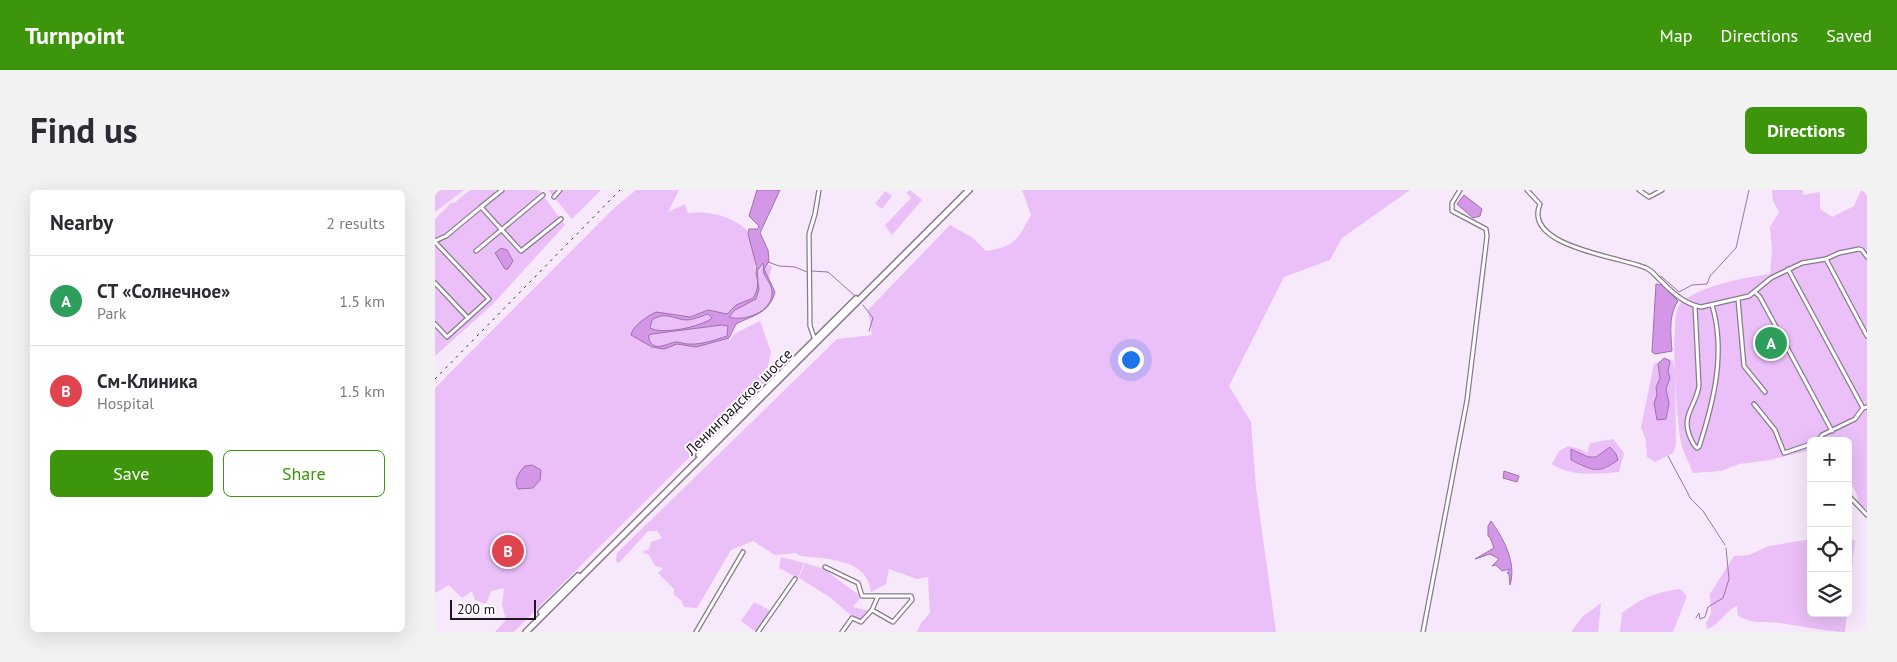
<!DOCTYPE html>
<html lang="en">
<head>
<meta charset="utf-8">
<style>
	body { margin:0; font-family:"PT Sans",sans-serif; background:#f2f2f3; color:#2b2b33 }
	.controls { position:absolute; right:15px; bottom:15px; display:grid; overflow:hidden; border-radius:8px; box-shadow:0 5px 20px #0002 }
	.controls button { width:45px; height:45px; display:grid; place-items:center; padding:0; border:0; border-bottom:1px solid #e1e1e2; background:#fff; color:#2b2b33; font:25px sans-serif }
	.scale { position:absolute; left:15px; bottom:12px; width:86px; box-sizing:border-box; padding-left:5px; border:2px solid #1d181e; border-top:0; font-size:14px; line-height:18px; white-space:nowrap; color:#1d181e; -webkit-text-stroke:4px #fefbff; paint-order:stroke }
	.you { position:absolute; left:695px; top:169px; width:18px; height:18px; margin:-12px; border:4px solid #fff; border-radius:50%; background:#1a73e8; box-shadow:0 0 0 8px #1a73e833 }
	.badge { display:grid; place-items:center; width:32px; height:32px; border-radius:50%; background:#3c950a; color:#fff; font-size:16px; font-weight:700 }
	.pin { position:absolute; translate:-50% -50%; border:2px solid #fff; box-shadow:0 1px 5px #0006 }
	.list { margin:0; padding:0; list-style:none }
	h2 { display:flex; justify-content:space-between; align-items:center; height:65px; margin:0; padding:0 20px; font-size:21px }
	h2 small { font-size:16px; font-weight:400; color:#7c7c81 }
	.list li { display:grid; grid-template-columns:32px 1fr auto; gap:15px; align-items:center; box-sizing:border-box; height:90px; padding:0 20px; border-top:1px solid #e1e1e2 }
	.list b { display:block; font-size:19px; white-space:nowrap }
	.list p { margin:0; font-size:16px; white-space:nowrap; color:#7c7c81 }
	.list em { font-size:16px; font-style:normal; color:#7c7c81 }
	.actions { display:flex; gap:10px; padding:15px 20px }
	.actions a { flex:1; padding:11px 0; border:1px solid #3c950a; border-radius:8px; text-align:center; font-size:18px; color:#3c950a }
	.actions .main { background:#3c950a; color:#fff }
	.icon { flex:none; width:28px; height:28px; fill:none; stroke:currentColor; stroke-width:2; stroke-linecap:round; stroke-linejoin:round }
	.map { position:relative; flex:none; width:1432px; height:442px; overflow:hidden; border-radius:8px }
	header { display:flex; align-items:center; gap:30px; box-sizing:border-box; height:70px; padding:0 25px; background:#3c950a; color:#fff }
	header strong { font-size:24px }
	nav { display:flex; gap:28px; margin-inline-start:auto; font-size:18px }
	.intro { display:flex; align-items:center; justify-content:space-between; box-sizing:border-box; height:120px; padding:0 30px }
	h1 { margin:0; font-size:35px }
	.button { padding:12px 22px; border-radius:8px; background:#3c950a; color:#fff; font-size:18px; font-weight:700 }
	main { display:flex; gap:30px; padding:0 30px }
	aside { flex:1; background:#fff; border-radius:8px; box-shadow:0 5px 20px #0002 }
	.map>svg:first-child { display:block }
</style>
</head>
<body>
<header>
<strong>Turnpoint</strong>
<nav><a>Map</a><a>Directions</a><a>Saved</a></nav>
</header>
<div class="intro"><h1>Find us</h1><a class="button">Directions</a></div>
<main>
<aside>
<h2>Nearby<small>2 results</small></h2>
<ul class="list">
<li><span class="badge" style="background:#2e9e5b">A</span><div><b>СТ «Солнечное»</b><p>Park</p></div><em>1.5 km</em></li>
<li><span class="badge" style="background:#e0444e">B</span><div><b>См-Клиника</b><p>Hospital</p></div><em>1.5 km</em></li>
</ul>
<div class="actions"><a class="main">Save</a><a>Share</a></div>
</aside>
<div class="map">
<svg width="1432" height="442" viewBox="0 0 1432 442">
	<rect width="100%" height="100%" fill="#f7e9fb"/>
	<g fill="#ebbff8">
		<path d="M 0,0 L 29,0 L 0,22 Z"/>
		<path d="M 35,0 L 104,0 L 130,35 L 57,115 L 0,166 L 0,29 L 17,12 L 19,13 Z"/>
		<path d="M 113,0 L 166,0 L 137,29 Z"/>
		<path d="M 201,0 L 244,0 L 233,22 L 250,14 L 253,23 C 275,21 294,25 312,40 C 314,54 322,66 319,79 L 329,72 L 337,77 C 336,81 333,88 334,93 C 335,97 337,99 337,104 C 335,120 314,130 300,130 L 292,146 L 295,151 L 299,144 L 325,131 L 336,162 L 329,193 L 79,442 L 60,442 L 71,430 L 67,415 L 69,398 L 56,401 L 51,414 L 40,410 L 37,401 L 27,408 L 14,395 L 0,403 L 0,198 L 178,19 Z"/>
		<path d="M 475,0 L 487,10 L 457,45 L 450,35 L 476,8 L 471,3 Z"/>
		<path d="M 587,0 L 975,0 L 907,48 L 895,70 L 849,87 L 794,196 L 816,232 L 821,298 L 841,442 L 482,442 L 486,433 L 495,423 L 493,387 L 482,389 L 454,379 L 451,394 L 436,402 C 432,368 392,369 365,366 L 361,363 L 340,365 L 318,351 L 296,360 L 262,418 L 249,417 L 246,410 L 239,405 L 239,399 L 223,383 L 228,378 L 220,376 L 214,365 L 207,362 L 214,359 L 216,352 L 227,348 L 222,341 L 213,341 L 184,373 L 181,371 L 182,363 L 402,149 L 437,145 L 433,120 L 515,35 L 538,48 L 551,61 C 580,57 583,49 596,25 Z"/>
		<path d="M 1337,0 L 1368,0 L 1368,5 L 1385,2 L 1385,19 L 1397,27 L 1419,16 L 1426,0 L 1432,0 L 1432,320 L 1423,314 L 1422,305 L 1413,286 L 1413,251 L 1376,251 L 1376,260 L 1335,270 L 1304,274 L 1286,281 L 1258,283 C 1253,271 1246,258 1245,247 C 1242,226 1234,126 1245,114 C 1260,97 1312,87 1335,84 L 1337,60 L 1335,37 L 1344,22 L 1338,11 Z"/>
		<path d="M 450,1 L 457,6 L 447,19 L 440,14 Z"/>
		<path d="M 1231,168 L 1238,171 L 1240,182 L 1241,254 L 1238,263 L 1220,272 L 1212,267 L 1211,250 L 1206,237 L 1219,174 Z"/>
		<path d="M 1178,249 L 1189,263 L 1184,282 C 1161,284 1137,287 1117,274 L 1124,261 L 1133,256 L 1145,259 L 1152,263 L 1155,253 Z"/>
		<path d="M 1376,349 L 1376,423 L 1412,423 L 1410,442 C 1388,441 1367,436 1345,433 C 1328,431 1320,435 1303,426 L 1302,416 C 1290,421 1284,436 1272,439 L 1271,433 L 1276,424 L 1275,404 L 1299,366 L 1314,365 L 1334,356 Z"/>
		<path d="M 1413,349 L 1420,350 L 1413,412 Z"/>
		<path d="M 346,367 L 369,373 L 363,388 L 344,378 Z"/>
		<path d="M 370,373 L 389,379 L 426,407 L 418,417 L 434,421 L 426,430 L 419,428 L 396,408 L 364,388 Z"/>
		<path d="M 1245,399 L 1252,406 L 1238,442 L 1185,442 L 1187,423 C 1208,407 1219,403 1245,399 Z"/>
		<path d="M 319,412 L 336,421 L 321,442 L 306,431 Z"/>
		<path d="M 1166,413 L 1163,442 L 1136,442 L 1147,427 Z"/>
	</g>
	<g fill="#d497e7" stroke="#9d71ab" fill-rule="evenodd">
		<path d="M 322,0 L 345,0 L 325,43 L 333,60 L 334,71 L 329,79 L 340,102 C 334,124 318,125 301,134 L 294,148 L 261,157 L 242,154 L 229,159 L 217,157 L 196,145 C 198,135 213,126 221,122 L 255,127 L 273,120 L 292,124 L 301,115 L 318,108 C 330,92 316,60 313,43 L 314,39 L 323,39 L 324,36 L 314,26 ZM 328,73 C 329,76 328,81 329,84 C 332,90 337,95 337,103 C 337,122 309,132 294,127 L 300,120 L 321,109 L 324,99 L 321,82 ZM 273,124 L 277,128 C 266,137 227,145 215,138 L 217,130 C 227,123 234,126 245,129 C 254,132 264,127 273,124 ZM 287,135 L 293,136 L 292,146 C 280,150 266,155 253,154 C 249,154 245,152 241,152 C 232,153 219,163 214,149 L 214,145 L 217,144 Z"/>
		<path d="M 1029,5 L 1047,19 L 1045,26 L 1038,28 L 1022,14 Z"/>
		<path d="M 66,58 L 72,60 L 78,71 L 73,79 L 70,79 L 60,63 Z"/>
		<path d="M 1221,94 L 1227,95 L 1243,111 C 1233,126 1236,144 1237,161 L 1220,164 L 1217,162 Z"/>
		<path d="M 1229,168 L 1235,171 L 1233,181 L 1235,188 L 1231,199 L 1234,213 L 1231,229 L 1222,230 L 1219,213 L 1222,205 L 1221,197 L 1225,188 L 1223,174 Z"/>
		<path d="M 1175,257 L 1181,264 L 1183,270 C 1162,285 1157,280 1136,270 L 1136,259 L 1153,267 L 1161,267 Z"/>
		<path d="M 97,275 L 106,280 L 105,290 L 98,298 L 83,299 C 78,291 84,282 90,276 Z"/>
		<path d="M 1069,281 L 1084,286 L 1082,292 L 1068,288 Z"/>
		<path d="M 1056,331 C 1068,348 1082,372 1075,395 L 1074,384 L 1072,383 L 1075,379 L 1067,381 L 1061,375 L 1057,376 L 1064,369 L 1055,364 L 1040,369 L 1059,358 L 1055,347 L 1053,346 L 1053,336 Z"/>
	</g>
	<g fill="none" stroke-linecap="round" stroke-linejoin="round">
		<g stroke="#9d71ab" stroke-width="1">
			<path d="M 333,72 L 344,76 L 360,77 L 372,82"/>
			<path d="M 377,81 L 393,82 L 419,105"/>
			<path d="M 1226,86 L 1244,102 L 1257,95 L 1272,94 L 1275,86 L 1301,58 L 1314,0"/>
			<path d="M 428,115 L 438,128 L 434,141"/>
			<path d="M 1233,266 L 1256,309 L 1268,321 L 1290,355"/>
			<path d="M 1261,428 L 1264,423 L 1265,429 L 1270,427 L 1273,417 L 1288,408 L 1294,389 L 1291,358"/>
		</g>
		<g stroke="#877b8b" stroke-width="5.5">
			<g id="minor">
				<path d="M 1092,0 L 1105,14 C 1087,57 1187,67 1211,78 C 1216,80 1219,84 1223,88 C 1235,100 1248,114 1266,117 L 1314,106 L 1336,88 L 1367,73 L 1391,69 L 1404,63 L 1424,59 L 1427,60 L 1432,67"/>
				<path d="M 1204,0 L 1214,7 L 1227,0"/>
				<path d="M 119,7 L 125,0"/>
				<path d="M 46,17 L 67,0"/>
				<path d="M 0,51 L 11,46 L 46,17 L 86,61 L 126,29"/>
				<path d="M 0,52 L 54,109 L 12,147 L 0,134"/>
				<path d="M 41,61 L 108,5"/>
				<path d="M 1391,69 L 1432,146"/>
				<path d="M 1353,79 L 1428,218"/>
				<path d="M 0,93 L 33,128"/>
				<path d="M 1320,102 L 1325,107 L 1397,241"/>
				<path d="M 1303,109 L 1309,176 L 1330,202"/>
				<path d="M 1260,116 L 1264,196 C 1261,215 1247,225 1254,244 C 1256,249 1257,254 1262,258 L 1264,257 C 1279,211 1291,162 1277,115"/>
				<path d="M 380,150 L 375,136 L 374,44 L 380,24 L 384,0"/>
				<path d="M 1319,214 L 1340,240 L 1349,263 L 1376,254"/>
				<path d="M 1383,251 L 1387,245 L 1420,229 L 1428,218 L 1432,217"/>
				<path d="M 1413,305 L 1432,325"/>
				<path d="M 390,377 L 423,393 L 427,406 L 443,406"/>
				<path d="M 261,442 L 308,362"/>
				<path d="M 323,442 L 360,389"/>
				<path d="M 407,442 L 417,428 L 426,432 L 437,420 L 458,432 L 477,410 L 476,406 L 443,406 L 437,420"/>
				<path d="M 988,442 L 1032,210 L 1052,46 L 1051,39 L 1017,21 L 1017,13 L 1025,0"/>
			</g>
		</g>
		<g stroke="#877b8b" stroke-width="8">
			<g id="highway">
				<path d="M 264,265 L 421,109"/>
				<path d="M 106,422 L 143,386"/>
				<path d="M 91,442 L 534,0"/>
			</g>
		</g>
		<use href="#minor" stroke="#fff" stroke-width="3"/>
		<use href="#highway" stroke="#fff" stroke-width="5"/>
		<path stroke="#332d35" stroke-width="1" stroke-dasharray="2.5 5" stroke-linecap="butt" d="M 0,189 L 185,0"/>
	</g>
	<g text-anchor="middle" stroke-width="4" stroke-linejoin="round" paint-order="stroke">
		<g font-size="15" fill="#1d181e" stroke="#fefbff">
			<text transform="translate(304 212) rotate(-45)" y="5">Ленинградское шоссе</text>
		</g>
	</g>
</svg>
<div class="controls">
<button>+</button>
<button>−</button>
<button><svg class="icon" aria-label="locate" viewBox="0 0 24 24"><circle cx="12" cy="12" r="6"/><path d="M12 2v4M12 18v4M2 12h4M18 12h4"/></svg></button>
<button><svg class="icon" aria-label="layers" viewBox="0 0 24 24"><path d="M12 4l9 5-9 5-9-5zM3 14l9 5 9-5"/></svg></button>
</div>
<div class="scale">200 m</div>
<div class="you"></div>
<div class="pin badge" style="left:1336px;top:153px;background:#2e9e5b">A</div>
<div class="pin badge" style="left:73px;top:361px;background:#e0444e">B</div>
</div>
</main>
</body>
</html>
